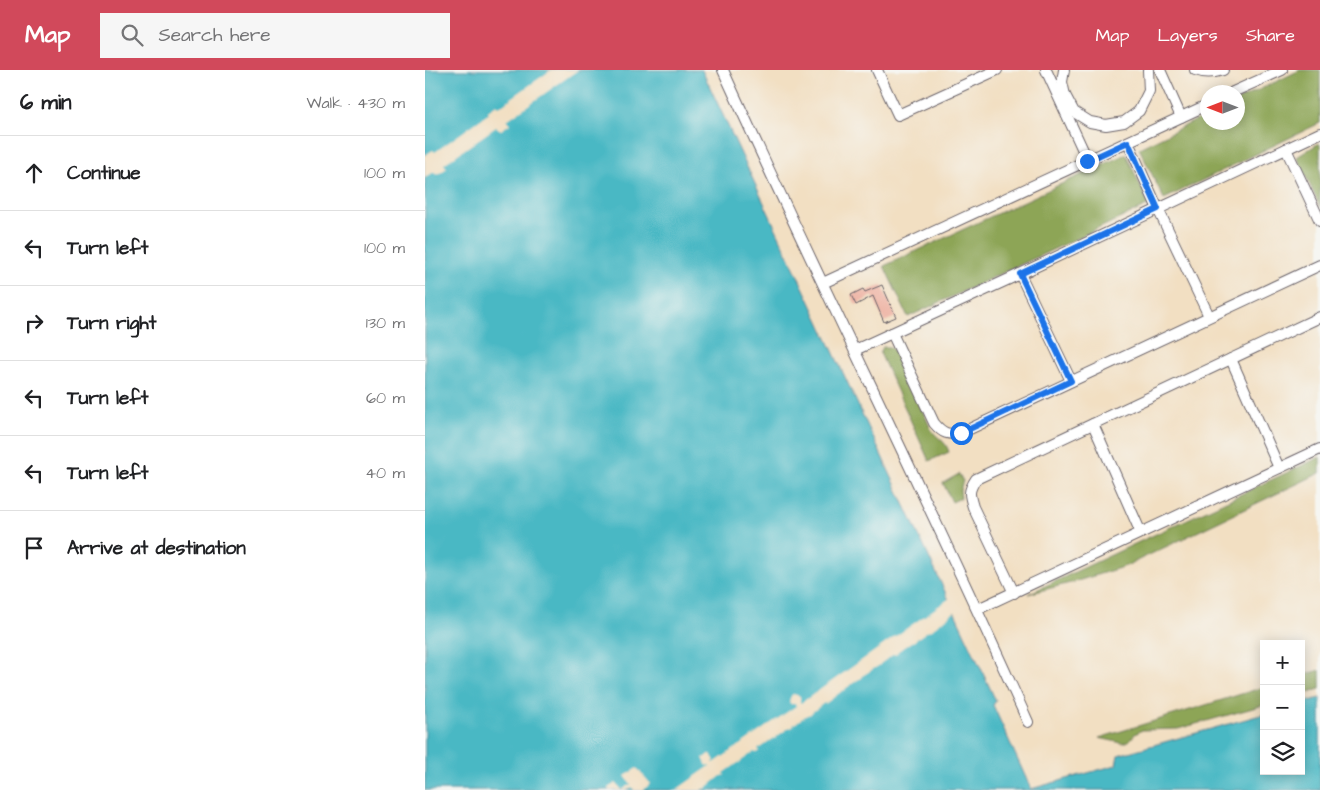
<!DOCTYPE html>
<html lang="en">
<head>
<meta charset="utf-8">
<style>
	body { margin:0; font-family:"Architects Daughter",sans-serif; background:#f6f6f6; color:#202124 }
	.controls { position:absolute; right:15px; bottom:15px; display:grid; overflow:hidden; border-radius:0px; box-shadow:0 2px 12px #0003 }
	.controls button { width:45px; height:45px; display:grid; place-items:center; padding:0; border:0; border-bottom:1px solid #e0e0e0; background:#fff; color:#202124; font:25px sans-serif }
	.compass { position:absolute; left:775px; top:15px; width:45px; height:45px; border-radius:50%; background:#fff; box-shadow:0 2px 12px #0003; rotate:270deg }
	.stop { position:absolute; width:15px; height:15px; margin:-11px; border:4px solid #1a73e8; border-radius:50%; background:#fff }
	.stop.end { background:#1a73e8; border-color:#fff; box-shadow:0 1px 5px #0008 }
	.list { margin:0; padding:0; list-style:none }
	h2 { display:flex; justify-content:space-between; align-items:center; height:65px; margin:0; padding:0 20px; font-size:21px }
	h2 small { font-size:16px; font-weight:400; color:#757577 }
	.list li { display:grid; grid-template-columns:32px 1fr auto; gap:15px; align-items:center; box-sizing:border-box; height:75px; padding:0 20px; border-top:1px solid #e0e0e0 }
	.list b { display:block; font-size:19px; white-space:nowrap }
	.list em { font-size:16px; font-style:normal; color:#757577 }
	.icon { flex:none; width:28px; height:28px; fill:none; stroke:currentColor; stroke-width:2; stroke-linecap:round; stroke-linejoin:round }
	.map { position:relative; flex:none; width:895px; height:720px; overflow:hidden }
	header { display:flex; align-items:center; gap:30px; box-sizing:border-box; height:70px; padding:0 25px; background:#d1495b; color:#fff }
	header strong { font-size:24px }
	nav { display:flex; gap:28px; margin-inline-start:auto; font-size:18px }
	.search { width:350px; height:45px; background:#f6f6f6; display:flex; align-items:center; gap:12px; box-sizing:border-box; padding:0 18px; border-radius:0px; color:#757577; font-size:19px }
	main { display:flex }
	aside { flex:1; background:#fff }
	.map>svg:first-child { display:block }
</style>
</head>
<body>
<header>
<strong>Map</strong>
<div class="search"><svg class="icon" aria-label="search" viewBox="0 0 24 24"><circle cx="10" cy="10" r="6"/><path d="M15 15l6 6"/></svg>Search here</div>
<nav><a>Map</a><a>Layers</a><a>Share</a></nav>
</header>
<main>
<aside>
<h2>6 min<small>Walk · 430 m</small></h2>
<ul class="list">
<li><svg class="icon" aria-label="ahead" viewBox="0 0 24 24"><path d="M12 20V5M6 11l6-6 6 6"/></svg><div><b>Continue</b></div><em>100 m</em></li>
<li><svg class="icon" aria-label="left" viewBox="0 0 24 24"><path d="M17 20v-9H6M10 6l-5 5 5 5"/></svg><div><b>Turn left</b></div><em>100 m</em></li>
<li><svg class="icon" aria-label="right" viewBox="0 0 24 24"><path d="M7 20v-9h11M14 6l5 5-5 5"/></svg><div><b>Turn right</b></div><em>130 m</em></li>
<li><svg class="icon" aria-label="left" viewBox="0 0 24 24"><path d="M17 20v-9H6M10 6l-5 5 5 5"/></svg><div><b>Turn left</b></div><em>60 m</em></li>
<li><svg class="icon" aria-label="left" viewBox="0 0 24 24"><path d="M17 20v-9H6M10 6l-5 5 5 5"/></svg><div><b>Turn left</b></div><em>40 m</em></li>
<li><svg class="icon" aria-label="arrive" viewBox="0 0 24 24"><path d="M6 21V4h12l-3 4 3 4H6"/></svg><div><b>Arrive at destination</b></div></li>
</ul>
</aside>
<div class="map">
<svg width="895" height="720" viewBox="0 0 895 720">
	<rect width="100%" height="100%" fill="#f6f6f2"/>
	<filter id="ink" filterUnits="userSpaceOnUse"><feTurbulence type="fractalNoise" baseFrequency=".02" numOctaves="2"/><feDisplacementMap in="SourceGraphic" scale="10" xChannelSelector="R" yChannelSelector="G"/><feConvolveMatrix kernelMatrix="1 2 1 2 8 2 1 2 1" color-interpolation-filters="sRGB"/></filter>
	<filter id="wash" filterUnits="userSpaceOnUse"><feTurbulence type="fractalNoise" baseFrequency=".0096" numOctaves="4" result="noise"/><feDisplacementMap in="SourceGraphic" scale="20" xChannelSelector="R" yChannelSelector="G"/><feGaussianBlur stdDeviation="1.12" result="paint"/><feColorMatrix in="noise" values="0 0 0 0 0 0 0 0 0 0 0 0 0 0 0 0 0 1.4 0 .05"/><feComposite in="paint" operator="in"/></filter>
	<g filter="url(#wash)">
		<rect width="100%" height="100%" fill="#f2dfc2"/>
		<g fill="#8da556" stroke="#586448">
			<path d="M 875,0 L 895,0 L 895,53 L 739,129 L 714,78 L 782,45 L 782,52 L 812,52 L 813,30 Z"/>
			<path d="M 894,73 L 895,76 L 895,137 L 872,87 Z"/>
			<path d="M 701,84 L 724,135 L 483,247 L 459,196 Z"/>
			<path d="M 458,277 L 465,277 L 471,282 L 506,359 C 512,369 520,369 524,382 L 504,391 L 455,283 Z"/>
			<path d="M 895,387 L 895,403 L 701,496 L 649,512 L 603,524 Z"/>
			<path d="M 534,404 L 538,411 L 535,420 L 536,428 L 527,432 L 518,413 Z"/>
			<path d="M 895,600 L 895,619 L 876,624 L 876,606 Z"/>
			<path d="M 839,617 L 839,635 L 753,659 L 717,660 L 710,664 L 704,671 L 697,673 L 674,668 Z"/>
		</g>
		<path fill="#4ab8c4" stroke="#366d80" d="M 0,0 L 277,0 L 571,631 L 568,635 L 606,719 L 691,695 L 693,685 L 839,644 L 839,701 L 876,701 L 876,633 L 895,628 L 895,720 L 0,720 Z"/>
		<g fill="#f2dfc2">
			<path d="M 126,0 L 153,0 L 82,50 L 85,54 L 76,60 L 71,57 L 19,94 L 22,98 L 12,105 L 9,102 L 0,108 L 0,85 L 8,80 L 10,82 L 63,44 L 63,41 L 71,35 L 74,37 Z"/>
			<path d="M 525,528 L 531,541 L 508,558 L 509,559 L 505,561 L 504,560 L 490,570 L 490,571 L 486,572 L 472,582 L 473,583 L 470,585 L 469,584 L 455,594 L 455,595 L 437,606 L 438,607 L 435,609 L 434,609 L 420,619 L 421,620 L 417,621 L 400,634 L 399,633 L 386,643 L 386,644 L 382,645 L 368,655 L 369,656 L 366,658 L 365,657 L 351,667 L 351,668 L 348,669 L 333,679 L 334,681 L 331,683 L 329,682 L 316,691 L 317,692 L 313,693 L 299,703 L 300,705 L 297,706 L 296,706 L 280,719 L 279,718 L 276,720 L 251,720 L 285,696 L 284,695 L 282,696 L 278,688 L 285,684 L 286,684 L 290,691 L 288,692 L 289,693 L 371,636 L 370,634 L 366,634 L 364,632 L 366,626 L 368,624 L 375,626 L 375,632 L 376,633 Z"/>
			<path d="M 212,698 L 225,713 L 224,715 L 218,720 L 209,720 L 207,717 L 202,720 L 184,720 L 183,718 L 191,713 L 197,720 L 206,714 L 200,706 Z"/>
		</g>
		<g id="blocks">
			<path fill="#eeb1a1" d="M 457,215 L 471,247 L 459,252 L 448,226 L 431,235 L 426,225 L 438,219 L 440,222 Z"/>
		</g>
	</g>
	<g filter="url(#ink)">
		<use href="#blocks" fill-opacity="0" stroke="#6b646a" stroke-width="1"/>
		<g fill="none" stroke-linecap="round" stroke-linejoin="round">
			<g stroke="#6b646a" stroke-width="12">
				<g id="minor">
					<path d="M 298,0 C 397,218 505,433 603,652"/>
					<path d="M 452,0 L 473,45 L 572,0"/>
					<path d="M 621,0 L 663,91"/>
					<path d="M 639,0 L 637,12 L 640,25 L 649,42 L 665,52 L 681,55 L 699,52 L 714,41 L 724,21 L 723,0"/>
					<path d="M 735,0 L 756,47"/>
					<path d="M 770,0 C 778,3 789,3 798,0"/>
					<path d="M 808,22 L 857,0"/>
					<path d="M 703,72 L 733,139 L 784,246"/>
					<path d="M 861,79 L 895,151"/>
					<path d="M 595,204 L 646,311"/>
					<path d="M 398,213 L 782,35"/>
					<path d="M 467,263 L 509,353 C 518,364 523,365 536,363 L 895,195"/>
					<path d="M 430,280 L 595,204 L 895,63"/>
					<path d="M 806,289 L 854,398"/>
					<path d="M 668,354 L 716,463"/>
					<path d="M 589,523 L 548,437 C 544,424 543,421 551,409 L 895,247"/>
					<path d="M 553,539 L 895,379"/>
				</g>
			</g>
			<use href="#minor" stroke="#fff" stroke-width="10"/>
		</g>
	</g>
	<g fill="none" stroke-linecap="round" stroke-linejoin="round" filter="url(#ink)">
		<path stroke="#1a73e8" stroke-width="6" d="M 536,363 L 646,311 L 595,204 L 733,139 L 703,72 L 662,91"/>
	</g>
</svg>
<div class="controls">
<button>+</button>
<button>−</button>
<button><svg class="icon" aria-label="layers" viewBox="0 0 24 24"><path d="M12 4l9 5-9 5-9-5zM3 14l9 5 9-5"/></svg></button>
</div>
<svg class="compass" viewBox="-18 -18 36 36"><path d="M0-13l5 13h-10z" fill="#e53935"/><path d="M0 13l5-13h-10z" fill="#757577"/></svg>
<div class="stop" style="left:536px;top:363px"></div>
<div class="stop end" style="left:662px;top:91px"></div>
</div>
</main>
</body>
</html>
